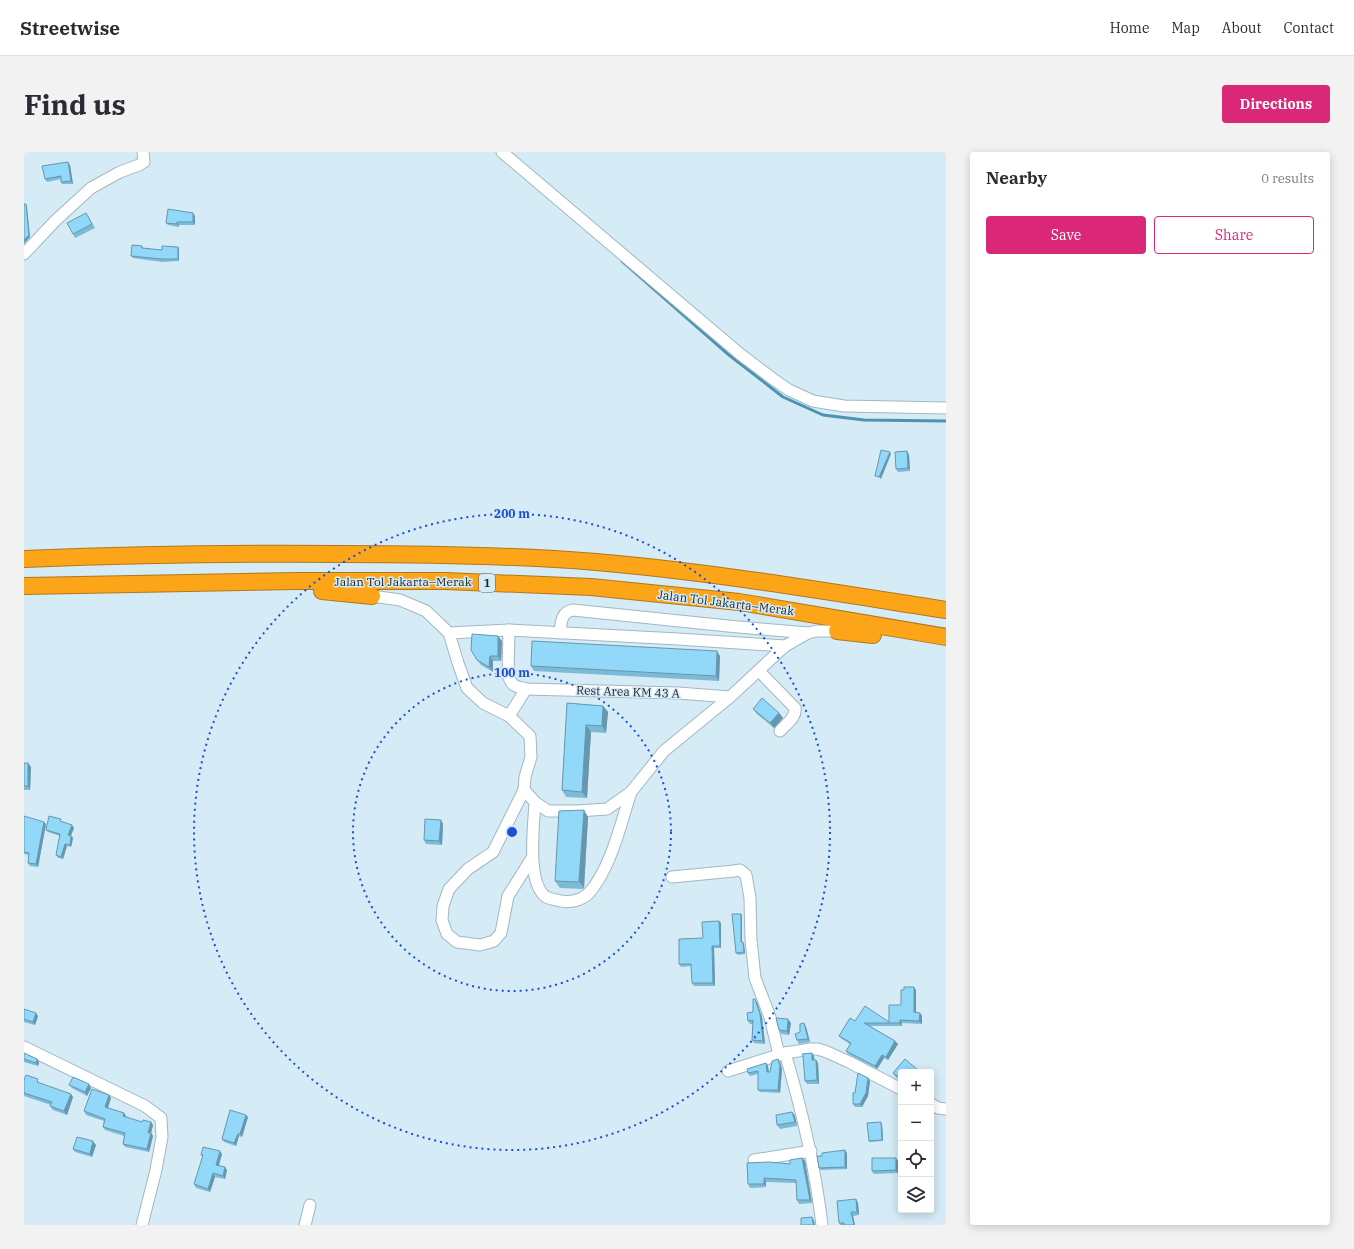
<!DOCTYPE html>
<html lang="en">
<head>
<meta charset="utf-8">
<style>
	body { margin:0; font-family:"IBM Plex Serif",serif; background:#f2f2f3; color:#2b2b33 }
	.controls { position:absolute; right:12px; bottom:12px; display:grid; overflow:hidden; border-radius:4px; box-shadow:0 2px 10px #0003 }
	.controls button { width:36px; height:36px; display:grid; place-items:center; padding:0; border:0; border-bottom:1px solid #e1e1e2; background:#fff; color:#2b2b33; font:20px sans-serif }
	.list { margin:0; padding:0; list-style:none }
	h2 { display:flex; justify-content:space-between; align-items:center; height:52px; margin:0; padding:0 16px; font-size:17px }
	h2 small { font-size:13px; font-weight:400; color:#7c7c81 }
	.actions { display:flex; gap:8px; padding:12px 16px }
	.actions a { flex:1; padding:9px 0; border:1px solid #db2777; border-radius:4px; text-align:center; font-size:14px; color:#db2777 }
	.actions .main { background:#db2777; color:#fff }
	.icon { flex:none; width:22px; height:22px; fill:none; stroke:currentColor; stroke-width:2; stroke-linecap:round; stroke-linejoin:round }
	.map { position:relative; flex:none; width:922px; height:1073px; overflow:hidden; border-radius:4px }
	header { display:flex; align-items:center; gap:24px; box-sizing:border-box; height:56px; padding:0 20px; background:#fff; border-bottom:1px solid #e1e1e2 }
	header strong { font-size:19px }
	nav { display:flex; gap:22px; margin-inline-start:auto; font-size:14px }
	.intro { display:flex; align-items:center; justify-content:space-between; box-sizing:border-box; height:96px; padding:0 24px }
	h1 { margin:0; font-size:28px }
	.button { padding:10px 18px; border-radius:4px; background:#db2777; color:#fff; font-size:14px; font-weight:700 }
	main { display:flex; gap:24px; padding:0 24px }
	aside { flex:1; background:#fff; border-radius:4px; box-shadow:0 2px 10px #0003 }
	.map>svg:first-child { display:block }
</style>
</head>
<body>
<header>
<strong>Streetwise</strong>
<nav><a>Home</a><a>Map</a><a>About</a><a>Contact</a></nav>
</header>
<div class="intro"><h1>Find us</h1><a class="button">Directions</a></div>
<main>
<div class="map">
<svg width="922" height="1073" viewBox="0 0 922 1073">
	<rect width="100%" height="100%" fill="#d5ebf6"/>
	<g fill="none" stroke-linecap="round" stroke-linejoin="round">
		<path stroke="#4d93b1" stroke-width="3" d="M 598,109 L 705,203 L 759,245 L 799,263 L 840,268 L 922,269"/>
		<g stroke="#a2b7c1" stroke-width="13">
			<g id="minor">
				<path d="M 478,0 L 716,202 L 749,227 L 765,238 L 789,249 L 820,254 L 922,256"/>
				<path d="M 0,102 L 31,69 L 67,36 L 96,20 L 115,13 L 120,10 L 119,0"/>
				<path d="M 348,444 L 376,448 L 402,459 L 425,481 L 434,511 L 443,536 L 459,551 L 485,564 L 506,584 L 507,605 L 501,625 L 500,638 L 511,650 L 524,659 L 553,659 L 583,657 L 607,640 L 640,599 L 706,545 L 761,494 L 784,481 L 793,479 L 813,479"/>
				<path d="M 485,478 L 484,523 C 488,535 491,534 502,537 L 654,541 L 706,545"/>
				<path d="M 425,481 L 485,478 L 654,487 L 761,494"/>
				<path d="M 536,481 C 537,471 537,460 549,458 L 704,474 L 784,481"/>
				<path d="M 735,519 L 771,556 C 773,565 762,572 756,579"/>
				<path d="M 485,564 L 502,537"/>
				<path d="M 500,638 L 469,700 L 444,717 L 425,737 L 419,754 L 418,768 L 423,782 L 433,790 L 456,793 L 470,789 L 477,781 L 484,744 L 508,706"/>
				<path d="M 511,650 C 510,672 502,731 522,745 C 526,747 532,748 537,749 C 547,751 558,748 565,741 C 587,716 597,671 607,640"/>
				<path d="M 648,725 L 710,719 L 716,718 L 722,723 L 726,746 L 727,788 L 731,826 L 746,865 L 755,903"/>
				<path d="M 0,895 L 121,954 L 137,966 L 138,985 L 132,1018 L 118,1073"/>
				<path d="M 761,901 C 778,958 791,1014 798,1073"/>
				<path d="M 704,919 L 761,901 L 787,897 L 794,897 L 803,900 L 825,910 L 877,937"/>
				<path d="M 907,952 L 914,956 L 922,957"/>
				<path d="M 730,1008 L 787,999"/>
				<path d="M 281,1073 L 286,1053"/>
			</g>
		</g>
		<g stroke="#af781e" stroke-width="18">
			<g id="highway">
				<path d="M 0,407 C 105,403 211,401 316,402 C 401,402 487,403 572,410 C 689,420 806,440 922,458"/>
				<path d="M 0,434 L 272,429 L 421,429 L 567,435 L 715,450 L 922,485"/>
				<path d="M 298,439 L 348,444"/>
				<path d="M 813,479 L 849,483"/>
			</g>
		</g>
		<use href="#minor" stroke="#fff" stroke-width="11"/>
		<use href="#highway" stroke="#fda518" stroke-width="16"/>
	</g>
	<g fill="#7dbad6">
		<path d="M 46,13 L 49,32 L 38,32 L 37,30 L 37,27 L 23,30 L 21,27 Z"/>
		<path d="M 169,61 L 171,64 L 171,73 L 155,73 L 155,75 L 144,73 L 142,71 Z"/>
		<path d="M 64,64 L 71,76 L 51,86 L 49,82 Z"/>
		<path d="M 118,94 L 119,96 L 138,98 L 154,95 L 155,97 L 155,109 L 138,110 L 109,106 L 107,104 Z"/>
		<path d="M 883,299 L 885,303 L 886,319 L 874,320 L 872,317 Z"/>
		<path d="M 478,489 L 477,509 L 469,509 L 469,520 L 457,513 L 453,508 Z"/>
		<path d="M 696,504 L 695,529 L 510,519 L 507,514 Z"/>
		<path d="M 543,551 L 579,554 L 584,560 L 582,581 L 567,580 L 563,646 L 542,645 L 538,638 Z"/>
		<path d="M 729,557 L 755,561 L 759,566 L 750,576 L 733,562 Z"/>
		<path d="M 0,611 L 4,611 L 7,615 L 6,638 L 0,638 Z"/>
		<path d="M 0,664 L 22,672 L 14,715 L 6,714 L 4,711 L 5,703 L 0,702 Z"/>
		<path d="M 564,665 L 560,736 L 559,737 L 536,736 L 531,729 Z"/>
		<path d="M 417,668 L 419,672 L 418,693 L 402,692 L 400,688 Z"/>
		<path d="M 38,669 L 50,676 L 47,683 L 49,686 L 47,695 L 43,694 L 39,707 L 34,706 L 32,703 L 36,684 L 24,680 L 22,678 Z"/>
		<path d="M 717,762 L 718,763 L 718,790 L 719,790 L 720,792 L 721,802 L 714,803 L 712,801 Z"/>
		<path d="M 695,769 L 697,771 L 697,796 L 690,796 L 691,834 L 670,834 L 668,831 L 668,814 L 657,815 L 655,812 Z"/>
		<path d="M 892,838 L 892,861 L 896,861 L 898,864 L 898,872 L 878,871 L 878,874 L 846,874 L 871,889 L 874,892 L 864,908 L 860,906 L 853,917 L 824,902 L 822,899 L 826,892 L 818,887 L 815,884 L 831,869 L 865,870 L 877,853 Z"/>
		<path d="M 733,850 L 738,865 L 741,892 L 730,891 L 728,888 L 729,872 L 726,872 L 724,869 L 729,860 Z"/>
		<path d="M 0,857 L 14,864 L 11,873 L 0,870 Z"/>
		<path d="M 767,871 L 765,883 L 757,882 L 755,878 Z"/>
		<path d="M 780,871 L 782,875 L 786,890 L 775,892 L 773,888 Z"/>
		<path d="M 0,901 L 13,907 L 15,910 L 14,914 L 0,910 Z"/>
		<path d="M 788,901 L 790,904 L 790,908 L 792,908 L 794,911 L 795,932 L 783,932 L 781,929 Z"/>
		<path d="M 756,910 L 758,917 L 756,941 L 736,940 L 734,938 L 734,922 L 726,924 L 724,921 L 742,911 L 744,914 L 745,920 L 746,920 Z"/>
		<path d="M 877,920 L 877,929 L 871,924 L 869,921 Z"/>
		<path d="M 0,928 L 17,931 L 49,945 L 43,963 L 29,958 L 26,954 L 27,953 L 0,944 Z"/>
		<path d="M 846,929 L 844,944 L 838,955 L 831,955 L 829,952 L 831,941 Z"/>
		<path d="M 45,933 L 67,936 L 63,944 L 48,936 Z"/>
		<path d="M 87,946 L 84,956 L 100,961 L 102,964 L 102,965 L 118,970 L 127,970 L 129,973 L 127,981 L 129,984 L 125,1000 L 101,995 L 99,992 L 100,984 L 81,978 L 79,975 L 80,969 L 62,963 L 60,959 Z"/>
		<path d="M 768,960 L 771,964 L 773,974 L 756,977 L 753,973 Z"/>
		<path d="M 224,965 L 218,985 L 215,984 L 212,994 L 200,990 L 198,987 Z"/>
		<path d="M 857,970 L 858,972 L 859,989 L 846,990 L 845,989 Z"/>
		<path d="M 72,993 L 68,1005 L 51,1000 L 49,997 Z"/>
		<path d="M 823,1001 L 823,1017 L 797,1018 L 795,1016 Z"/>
		<path d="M 198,1002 L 195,1013 L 203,1018 L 201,1027 L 191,1025 L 186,1040 L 172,1036 L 170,1032 L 179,1005 L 177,1003 Z"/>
		<path d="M 778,1006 L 781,1009 L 788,1051 L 775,1052 L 773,1048 L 772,1031 L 742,1030 L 742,1035 L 726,1036 L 724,1032 Z"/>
		<path d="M 874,1009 L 874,1021 L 850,1022 L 848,1019 Z"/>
		<path d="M 832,1047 L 834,1051 L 835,1063 L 829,1064 L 831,1073 L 816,1073 L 815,1071 Z"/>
	</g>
	<g fill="#6697ae">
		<path d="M 44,10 L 46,13 L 49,32 L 47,29 Z"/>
		<path d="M 2,52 L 3,55 L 6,85 L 0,92 Z"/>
		<path d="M 169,61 L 171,64 L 171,73 L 169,70 Z"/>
		<path d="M 153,70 L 155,73 L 155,75 L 153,72 Z"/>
		<path d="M 154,95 L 155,97 L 155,109 L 154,107 Z"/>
		<path d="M 883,299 L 885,303 L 886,319 L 884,316 Z"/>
		<path d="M 866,300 L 867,302 L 857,327 L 855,325 Z"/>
		<path d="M 474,484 L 478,489 L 477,509 L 474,504 Z"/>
		<path d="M 693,499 L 696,504 L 695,529 L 692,524 Z"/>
		<path d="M 466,504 L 469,509 L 469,520 L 465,515 Z"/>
		<path d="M 579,554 L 584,560 L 582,581 L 578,574 Z"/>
		<path d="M 755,561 L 759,566 L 750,576 L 746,571 Z"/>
		<path d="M 562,573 L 567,580 L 563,646 L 558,640 Z"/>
		<path d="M 4,611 L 7,615 L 6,638 L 4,634 Z"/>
		<path d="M 560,658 L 564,665 L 560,736 L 555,729 Z"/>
		<path d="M 417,668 L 419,672 L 418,693 L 415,689 Z"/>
		<path d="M 20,670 L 22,672 L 14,715 L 12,712 Z"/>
		<path d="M 48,673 L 50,676 L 46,686 L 44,683 Z"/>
		<path d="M 47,684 L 49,686 L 47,695 L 46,693 Z"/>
		<path d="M 41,692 L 43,694 L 39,707 L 37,705 Z"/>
		<path d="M 717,762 L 718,763 L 718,792 L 717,790 Z"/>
		<path d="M 695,769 L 697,771 L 697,796 L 696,794 Z"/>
		<path d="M 719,790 L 720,792 L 721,802 L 720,800 Z"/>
		<path d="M 688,794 L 690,796 L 691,834 L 689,831 Z"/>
		<path d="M 890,835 L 892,838 L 892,864 L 890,860 Z"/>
		<path d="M 731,847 L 733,850 L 738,865 L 741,892 L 739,889 Z"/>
		<path d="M 12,861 L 14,864 L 11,873 L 9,870 Z"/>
		<path d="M 896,861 L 898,864 L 898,872 L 895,869 Z"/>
		<path d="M 764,867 L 767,871 L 765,883 L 763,879 Z"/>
		<path d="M 876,868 L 878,871 L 878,874 L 876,871 Z"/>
		<path d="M 780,871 L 782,875 L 786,890 L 784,887 Z"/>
		<path d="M 871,889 L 874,892 L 864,908 L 862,905 Z"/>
		<path d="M 788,901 L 790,904 L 791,911 L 788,908 Z"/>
		<path d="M 858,903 L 860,906 L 853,917 L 851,914 Z"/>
		<path d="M 13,907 L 15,910 L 14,914 L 12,911 Z"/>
		<path d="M 754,907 L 756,910 L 758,917 L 756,941 L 754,938 Z"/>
		<path d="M 792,908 L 794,911 L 795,932 L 793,928 Z"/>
		<path d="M 742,911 L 744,914 L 745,923 L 743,920 Z"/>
		<path d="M 844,926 L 846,929 L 844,944 L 838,955 L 836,952 Z"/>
		<path d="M 65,932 L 67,936 L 63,944 L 61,940 Z"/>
		<path d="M 47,942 L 49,945 L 43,963 L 40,959 Z"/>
		<path d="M 85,943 L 87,946 L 83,958 L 81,955 Z"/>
		<path d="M 768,960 L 771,964 L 773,974 L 771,970 Z"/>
		<path d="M 100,961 L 102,964 L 101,967 L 99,964 Z"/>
		<path d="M 222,963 L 224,965 L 218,985 L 216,982 Z"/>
		<path d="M 127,970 L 129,973 L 127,981 L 129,984 L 125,1000 L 123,997 L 124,981 Z"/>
		<path d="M 857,970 L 858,972 L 859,989 L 858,988 Z"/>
		<path d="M 214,982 L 215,984 L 212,994 L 210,991 Z"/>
		<path d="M 69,989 L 72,993 L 68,1005 L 66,1002 Z"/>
		<path d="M 821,998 L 823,1001 L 823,1017 L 821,1015 Z"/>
		<path d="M 196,999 L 198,1002 L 194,1016 L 192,1013 Z"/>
		<path d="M 778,1006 L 781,1009 L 788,1051 L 786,1048 Z"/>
		<path d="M 872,1006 L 874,1009 L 874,1021 L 872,1018 Z"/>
		<path d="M 201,1015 L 203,1018 L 201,1027 L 199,1024 Z"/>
		<path d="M 189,1021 L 191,1025 L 186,1040 L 184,1037 Z"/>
		<path d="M 740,1026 L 742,1030 L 742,1035 L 740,1032 Z"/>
		<path d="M 832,1047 L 834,1051 L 835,1063 L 833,1060 Z"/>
		<path d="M 827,1060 L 829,1064 L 831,1073 L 830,1073 Z"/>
		<path d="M 788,1065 L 790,1068 L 791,1073 L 790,1073 L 789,1071 Z"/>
	</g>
	<g fill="#91d8f9" stroke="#6697ae">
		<path d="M 44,10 L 47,29 L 37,30 L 37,24 L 21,27 L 18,14 Z"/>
		<path d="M 0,52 L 2,52 L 5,83 L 0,88 Z"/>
		<path d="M 144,57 L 169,61 L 169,70 L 153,70 L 153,72 L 142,71 Z"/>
		<path d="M 62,61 L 68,72 L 49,82 L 43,71 Z"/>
		<path d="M 108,93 L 118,94 L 118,96 L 138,98 L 138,94 L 154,95 L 154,107 L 137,107 L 107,104 Z"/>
		<path d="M 857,298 L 866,300 L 855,325 L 851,324 Z"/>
		<path d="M 883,299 L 884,316 L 872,317 L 871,300 Z"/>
		<path d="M 448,482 L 474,484 L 474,504 L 466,504 L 465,515 L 453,508 L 447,498 Z"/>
		<path d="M 508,489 L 693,499 L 692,524 L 507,514 Z"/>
		<path d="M 738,546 L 755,561 L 746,571 L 729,557 Z"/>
		<path d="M 543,551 L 579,554 L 578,574 L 562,573 L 558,640 L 538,638 Z"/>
		<rect x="0" y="611" width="4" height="23"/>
		<path d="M 560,658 L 555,729 L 554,730 L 531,729 L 535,659 Z"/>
		<path d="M 0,664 L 20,670 L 12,712 L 4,711 L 5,701 L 0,700 Z"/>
		<path d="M 25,664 L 37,667 L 36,669 L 48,673 L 44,683 L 47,684 L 46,693 L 41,692 L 37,705 L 32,703 L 36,682 L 22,678 Z"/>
		<path d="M 401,667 L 417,668 L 415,689 L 400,688 Z"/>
		<path d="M 708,762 L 717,762 L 717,790 L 719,790 L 720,800 L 712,801 Z"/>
		<path d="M 695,769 L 696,794 L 688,794 L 689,831 L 668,831 L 667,812 L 655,812 L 655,787 L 679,786 L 678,770 Z"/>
		<path d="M 880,835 L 890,835 L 890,860 L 896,861 L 895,869 L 876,868 L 876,871 L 840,871 L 871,889 L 862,905 L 858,903 L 851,914 L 822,899 L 827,891 L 815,884 L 826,866 L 831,869 L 841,854 L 865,870 L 865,853 L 877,853 L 877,838 L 880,838 Z"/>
		<path d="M 729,847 L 731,847 L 736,862 L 739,889 L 728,888 L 729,868 L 724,869 L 723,861 L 729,860 Z"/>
		<path d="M 0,857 L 12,861 L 9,870 L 0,867 Z"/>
		<path d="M 752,866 L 764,867 L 763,879 L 755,878 Z"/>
		<path d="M 780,871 L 784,887 L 773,888 L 771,882 L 776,880 L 776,872 Z"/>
		<path d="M 0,901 L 13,907 L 12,911 L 0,907 Z"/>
		<path d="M 788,901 L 788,908 L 792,908 L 793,928 L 781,929 L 779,904 L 778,902 Z"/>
		<path d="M 754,907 L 756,914 L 754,938 L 734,938 L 734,919 L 724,921 L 723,917 L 742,911 L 743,920 L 746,920 L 748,909 Z"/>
		<path d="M 881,907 L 894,918 L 893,920 L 877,920 L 877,927 L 869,921 Z"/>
		<path d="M 834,921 L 844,926 L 842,941 L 836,952 L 829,952 L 829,941 L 831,941 Z"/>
		<path d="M 2,923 L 14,927 L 13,930 L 47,942 L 40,959 L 26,954 L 28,950 L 0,941 L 0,928 Z"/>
		<path d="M 49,925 L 65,932 L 61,940 L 45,933 Z"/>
		<path d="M 68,937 L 85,943 L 81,955 L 100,961 L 99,964 L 118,970 L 119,968 L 127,970 L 124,981 L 127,981 L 123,997 L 99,992 L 101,981 L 79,975 L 81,967 L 60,959 Z"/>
		<path d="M 206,958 L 222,963 L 216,982 L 214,982 L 210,991 L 198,987 Z"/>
		<path d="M 768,960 L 771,970 L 753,973 L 752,963 Z"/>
		<path d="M 857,970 L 858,988 L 845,989 L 843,971 Z"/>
		<path d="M 53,985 L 69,989 L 66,1002 L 49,997 Z"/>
		<path d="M 179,995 L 196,999 L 192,1013 L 201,1015 L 199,1024 L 189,1021 L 184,1037 L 170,1032 L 179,1003 L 177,1003 Z"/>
		<path d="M 821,998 L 821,1015 L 795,1016 L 793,1004 L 798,1004 L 798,1001 Z"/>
		<path d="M 778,1006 L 786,1048 L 773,1048 L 772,1028 L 740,1026 L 740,1032 L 724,1032 L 723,1011 L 745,1010 L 766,1012 L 766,1008 Z"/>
		<path d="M 848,1006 L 872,1006 L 872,1018 L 848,1019 Z"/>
		<path d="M 832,1047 L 833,1060 L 827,1060 L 830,1073 L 820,1073 L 820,1071 L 815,1071 L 813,1049 Z"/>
		<path d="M 788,1065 L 789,1071 L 790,1073 L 777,1073 L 777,1066 Z"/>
	</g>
	<g fill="none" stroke="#1d4ed8" stroke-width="2" stroke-dasharray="2 4">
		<circle cx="488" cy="680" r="159"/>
		<circle cx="488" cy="680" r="318"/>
	</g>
	<g text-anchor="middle" stroke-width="3" stroke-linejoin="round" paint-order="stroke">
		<rect fill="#d5ebf6" stroke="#546066" stroke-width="1" x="455" y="422" width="16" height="18" rx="3"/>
		<g font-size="11" font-weight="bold" fill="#1d2529">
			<text x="463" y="435">1</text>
		</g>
		<g font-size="12" fill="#1d2529" stroke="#d5ebf6">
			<text x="379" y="434">Jalan Tol Jakarta–Merak</text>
			<text transform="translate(702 451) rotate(7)" y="4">Jalan Tol Jakarta–Merak</text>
			<text transform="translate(604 540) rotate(2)" y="4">Rest Area KM 43 A</text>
		</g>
	</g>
	<circle cx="488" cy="680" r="6" fill="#1d4ed8" stroke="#d5ebf6" stroke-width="2"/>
	<g font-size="12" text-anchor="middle" font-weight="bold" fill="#1d4ed8" stroke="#d5ebf6" stroke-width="3" stroke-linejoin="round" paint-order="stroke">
		<text x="488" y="366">200 m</text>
		<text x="488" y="525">100 m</text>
	</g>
</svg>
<div class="controls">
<button>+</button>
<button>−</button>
<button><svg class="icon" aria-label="locate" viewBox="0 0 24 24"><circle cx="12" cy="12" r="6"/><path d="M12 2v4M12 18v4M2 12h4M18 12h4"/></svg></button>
<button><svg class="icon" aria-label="layers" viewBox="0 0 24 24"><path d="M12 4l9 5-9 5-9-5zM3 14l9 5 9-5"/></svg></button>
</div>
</div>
<aside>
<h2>Nearby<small>0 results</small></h2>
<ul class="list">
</ul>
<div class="actions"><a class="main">Save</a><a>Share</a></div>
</aside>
</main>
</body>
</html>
